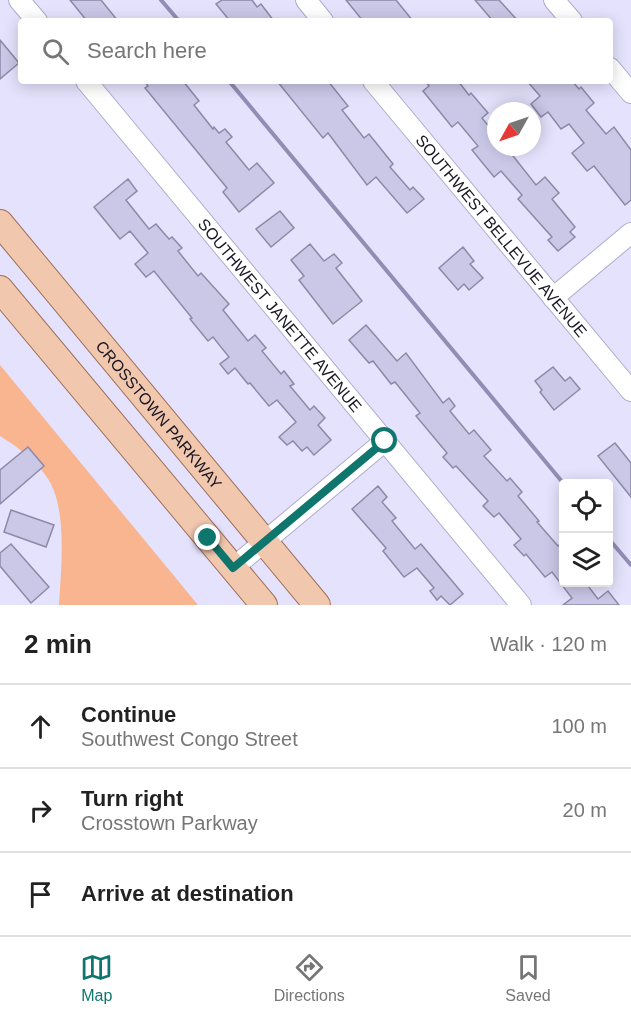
<!DOCTYPE html>
<html lang="en">
<head>
<meta charset="utf-8">
<style>
	body { margin:0; font-family:Helvetica,sans-serif; background:#f2f2f2; color:#222 }
	.controls { position:absolute; right:18px; bottom:18px; display:grid; overflow:hidden; border-radius:6px; box-shadow:0 3px 15px #0003 }
	.controls button { width:54px; height:54px; display:grid; place-items:center; padding:0; border:0; border-bottom:2px solid #e0e0e0; background:#fff; color:#222; font:30px sans-serif }
	.compass { position:absolute; left:487px; top:102px; width:54px; height:54px; border-radius:50%; background:#fff; box-shadow:0 3px 15px #0003; rotate:230deg }
	.stop { position:absolute; width:18px; height:18px; margin:-14px; border:4px solid #0f766e; border-radius:50%; background:#fff }
	.stop.end { background:#0f766e; border-color:#fff; box-shadow:0 2px 6px #0008 }
	.list { margin:0; padding:0; list-style:none }
	h2 { display:flex; justify-content:space-between; align-items:center; height:78px; margin:0; padding:0 24px; font-size:26px }
	h2 small { font-size:20px; font-weight:400; color:#767676 }
	.list li { display:grid; grid-template-columns:39px 1fr auto; gap:18px; align-items:center; box-sizing:border-box; height:84px; padding:0 24px; border-top:2px solid #e0e0e0 }
	.list b { display:block; font-size:22px; white-space:nowrap }
	.list p { margin:0; font-size:20px; white-space:nowrap; color:#767676 }
	.list em { font-size:20px; font-style:normal; color:#767676 }
	.icon { flex:none; width:33px; height:33px; fill:none; stroke:currentColor; stroke-width:2; stroke-linecap:round; stroke-linejoin:round }
	.map { position:relative; flex:none; width:631px; height:605px; overflow:hidden }
	.search { position:absolute; background:#fff; box-shadow:0 3px 15px #0003; left:18px; right:18px; top:18px; height:66px; display:flex; align-items:center; gap:15px; box-sizing:border-box; padding:0 21px; border-radius:6px; color:#767676; font-size:22px }
	.sheet { height:330px; background:#fff }
	nav { display:flex; justify-content:space-around; align-items:center; box-sizing:border-box; height:84px; border-top:2px solid #e0e0e0; background:#fff; font-size:16px; color:#767676 }
	nav a { display:grid; justify-items:center; gap:3px }
	nav .on { color:#0f766e }
	.map>svg:first-child { display:block }
</style>
</head>
<body>
<div class="map">
<svg width="631" height="605" viewBox="0 0 631 605">
	<rect width="100%" height="100%" fill="#e5e2fd"/>
	<path fill="#f8b58f" d="M 0,365 L 198,605 L 59,605 C 61,570 67,516 51,484 C 41,464 18,447 0,436 Z"/>
	<g fill="none" stroke-linecap="round" stroke-linejoin="round">
		<g stroke="#938db5" stroke-width="4">
			<path d="M 161,0 L 179,21"/>
			<path d="M 229,81 L 564,484"/>
			<path d="M 608,538 L 631,565"/>
		</g>
	</g>
	<g fill="#cac7e7" stroke="#8d89a8" stroke-width="1.5">
		<path d="M 70,0 L 101,0 L 118,21 L 87,21 Z"/>
		<path d="M 222,0 L 252,0 L 257,7 L 261,4 L 274,21 L 230,21 L 216,4 Z"/>
		<path d="M 346,0 L 396,0 L 413,21 L 363,21 Z"/>
		<path d="M 475,0 L 499,0 L 518,21 L 493,21 Z"/>
		<path d="M 0,40 L 19,63 L 0,79 Z"/>
		<path d="M 144,81 L 183,81 L 199,101 L 194,105 L 213,129 L 214,127 L 219,133 L 225,129 L 232,137 L 226,142 L 249,170 L 257,163 L 274,183 L 239,212 L 223,192 L 227,188 L 145,88 L 148,86 Z"/>
		<path d="M 277,81 L 328,81 L 348,106 L 342,110 L 364,138 L 369,134 L 393,164 L 390,167 L 410,190 L 413,187 L 424,199 L 407,213 L 376,177 L 367,185 L 328,133 L 323,138 Z"/>
		<path d="M 425,81 L 458,81 L 469,95 L 471,93 L 488,113 L 482,118 L 496,135 L 496,147 L 506,147 L 536,185 L 545,177 L 559,193 L 552,199 L 575,227 L 570,232 L 575,237 L 558,251 L 548,240 L 552,237 L 518,199 L 522,195 L 501,171 L 494,177 L 472,150 L 478,146 L 458,122 L 452,127 L 423,91 L 429,86 Z"/>
		<path d="M 527,81 L 572,81 L 579,89 L 581,87 L 594,103 L 586,110 L 606,134 L 614,127 L 631,150 L 631,200 L 625,205 L 594,166 L 587,171 L 572,153 L 584,143 L 569,124 L 561,129 L 548,112 L 541,117 L 531,104 L 540,96 Z"/>
		<path d="M 128,179 L 137,191 L 126,200 L 149,229 L 156,224 L 169,239 L 172,237 L 182,248 L 178,251 L 198,276 L 201,273 L 229,304 L 223,310 L 248,341 L 255,335 L 266,348 L 262,351 L 281,374 L 284,371 L 294,384 L 290,386 L 310,410 L 314,406 L 325,418 L 318,425 L 331,440 L 314,455 L 307,447 L 302,451 L 293,441 L 287,445 L 279,437 L 296,422 L 277,400 L 269,406 L 250,383 L 248,384 L 235,368 L 228,374 L 220,364 L 229,357 L 213,337 L 208,341 L 190,319 L 192,318 L 154,271 L 146,277 L 135,264 L 148,253 L 130,231 L 120,239 L 94,207 Z"/>
		<path d="M 280,211 L 294,228 L 271,247 L 256,229 Z"/>
		<path d="M 310,244 L 324,261 L 334,254 L 342,263 L 336,268 L 362,301 L 333,324 L 299,280 L 304,276 L 291,260 Z"/>
		<path d="M 463,247 L 474,261 L 470,264 L 483,278 L 469,290 L 464,284 L 458,290 L 439,268 Z"/>
		<path d="M 366,325 L 397,361 L 406,353 L 443,403 L 449,398 L 455,406 L 450,411 L 469,434 L 474,430 L 491,450 L 484,456 L 507,481 L 510,478 L 522,492 L 518,496 L 539,521 L 537,522 L 558,546 L 564,541 L 564,582 L 585,582 L 598,599 L 608,591 L 619,605 L 563,605 L 572,598 L 552,572 L 545,577 L 526,554 L 524,556 L 514,545 L 521,539 L 499,513 L 494,517 L 483,506 L 488,501 L 456,466 L 453,468 L 443,457 L 447,453 L 416,416 L 420,413 L 395,382 L 391,384 L 373,361 L 369,363 L 349,340 Z"/>
		<path d="M 553,367 L 565,381 L 570,377 L 580,389 L 554,410 L 540,392 L 542,390 L 535,381 Z"/>
		<path d="M 615,443 L 631,463 L 631,497 L 598,456 Z"/>
		<path d="M 28,447 L 44,466 L 0,504 L 0,470 Z"/>
		<path d="M 378,486 L 387,497 L 382,502 L 396,518 L 392,521 L 415,549 L 421,544 L 463,594 L 450,605 L 441,596 L 437,600 L 430,591 L 434,588 L 417,568 L 404,577 L 383,551 L 386,548 L 352,509 Z"/>
		<path d="M 11,510 L 54,525 L 46,547 L 4,532 Z"/>
		<path d="M 11,544 L 49,587 L 31,603 L 0,566 L 0,553 Z"/>
	</g>
	<g fill="none" stroke-linecap="round" stroke-linejoin="round">
		<g stroke="#b0accc" stroke-width="22">
			<g id="minor">
				<path d="M 19,0 L 37,21"/>
				<path d="M 306,0 L 323,21"/>
				<path d="M 554,0 L 572,21"/>
				<path d="M 610,68 L 631,93"/>
				<path id="s1" d="M 86,81 L 521,605"/>
				<path id="s2" d="M 373,81 L 631,391"/>
				<path d="M 553,298 L 631,233"/>
				<path d="M 233,568 L 385,441"/>
			</g>
		</g>
		<g stroke="#9f715a" stroke-width="28">
			<g id="major">
				<path id="s3" d="M 0,223 L 317,605"/>
				<path d="M 0,289 L 264,605"/>
			</g>
		</g>
		<use href="#minor" stroke="#fff" stroke-width="20"/>
		<use href="#major" stroke="#f1c7ae" stroke-width="26"/>
	</g>
	<g fill="none" stroke-linecap="round" stroke-linejoin="round">
		<path stroke="#0f766e" stroke-width="8" d="M 208,538 L 233,568 L 385,441"/>
	</g>
	<g text-anchor="middle" stroke-width="4.5" stroke-linejoin="round" paint-order="stroke">
		<g font-size="16" fill="#191723" stroke="#e5e2fd">
			<text dy="6" stroke="none"><textPath href="#s2" startOffset="201">SOUTHWEST BELLEVUE AVENUE</textPath></text>
			<text dy="6" stroke="none"><textPath href="#s1" startOffset="304">SOUTHWEST JANETTE AVENUE</textPath></text>
			<text dy="6" stroke="none"><textPath href="#s3" startOffset="249">CROSSTOWN PARKWAY</textPath></text>
		</g>
	</g>
</svg>
<div class="controls">
<button><svg class="icon" aria-label="locate" viewBox="0 0 24 24"><circle cx="12" cy="12" r="6"/><path d="M12 2v4M12 18v4M2 12h4M18 12h4"/></svg></button>
<button><svg class="icon" aria-label="layers" viewBox="0 0 24 24"><path d="M12 4l9 5-9 5-9-5zM3 14l9 5 9-5"/></svg></button>
</div>
<svg class="compass" viewBox="-18 -18 36 36"><path d="M0-13l5 13h-10z" fill="#e53935"/><path d="M0 13l5-13h-10z" fill="#767676"/></svg>
<div class="stop" style="left:385px;top:441px"></div>
<div class="stop end" style="left:208px;top:538px"></div>
<div class="search"><svg class="icon" aria-label="search" viewBox="0 0 24 24"><circle cx="10" cy="10" r="6"/><path d="M15 15l6 6"/></svg>Search here</div>
</div>
<section class="sheet">
<h2>2 min<small>Walk · 120 m</small></h2>
<ul class="list">
<li><svg class="icon" aria-label="ahead" viewBox="0 0 24 24"><path d="M12 20V5M6 11l6-6 6 6"/></svg><div><b>Continue</b><p>Southwest Congo Street</p></div><em>100 m</em></li>
<li><svg class="icon" aria-label="right" viewBox="0 0 24 24"><path d="M7 20v-9h11M14 6l5 5-5 5"/></svg><div><b>Turn right</b><p>Crosstown Parkway</p></div><em>20 m</em></li>
<li><svg class="icon" aria-label="arrive" viewBox="0 0 24 24"><path d="M6 21V4h12l-3 4 3 4H6"/></svg><div><b>Arrive at destination</b></div></li>
</ul>
</section>
<nav>
<a class="on"><svg class="icon" aria-label="map" viewBox="0 0 24 24"><path d="M3 6l6-2 6 2 6-2v14l-6 2-6-2-6 2zM9 4v14M15 6v14"/></svg>Map</a>
<a><svg class="icon" aria-label="directions" viewBox="0 0 24 24"><path d="M12 3l9 9-9 9-9-9zM9 14v-3h6M13 9l2 2-2 2"/></svg>Directions</a>
<a><svg class="icon" aria-label="saved" viewBox="0 0 24 24"><path d="M7 4h10v16l-5-4-5 4z"/></svg>Saved</a>
</nav>
</body>
</html>
